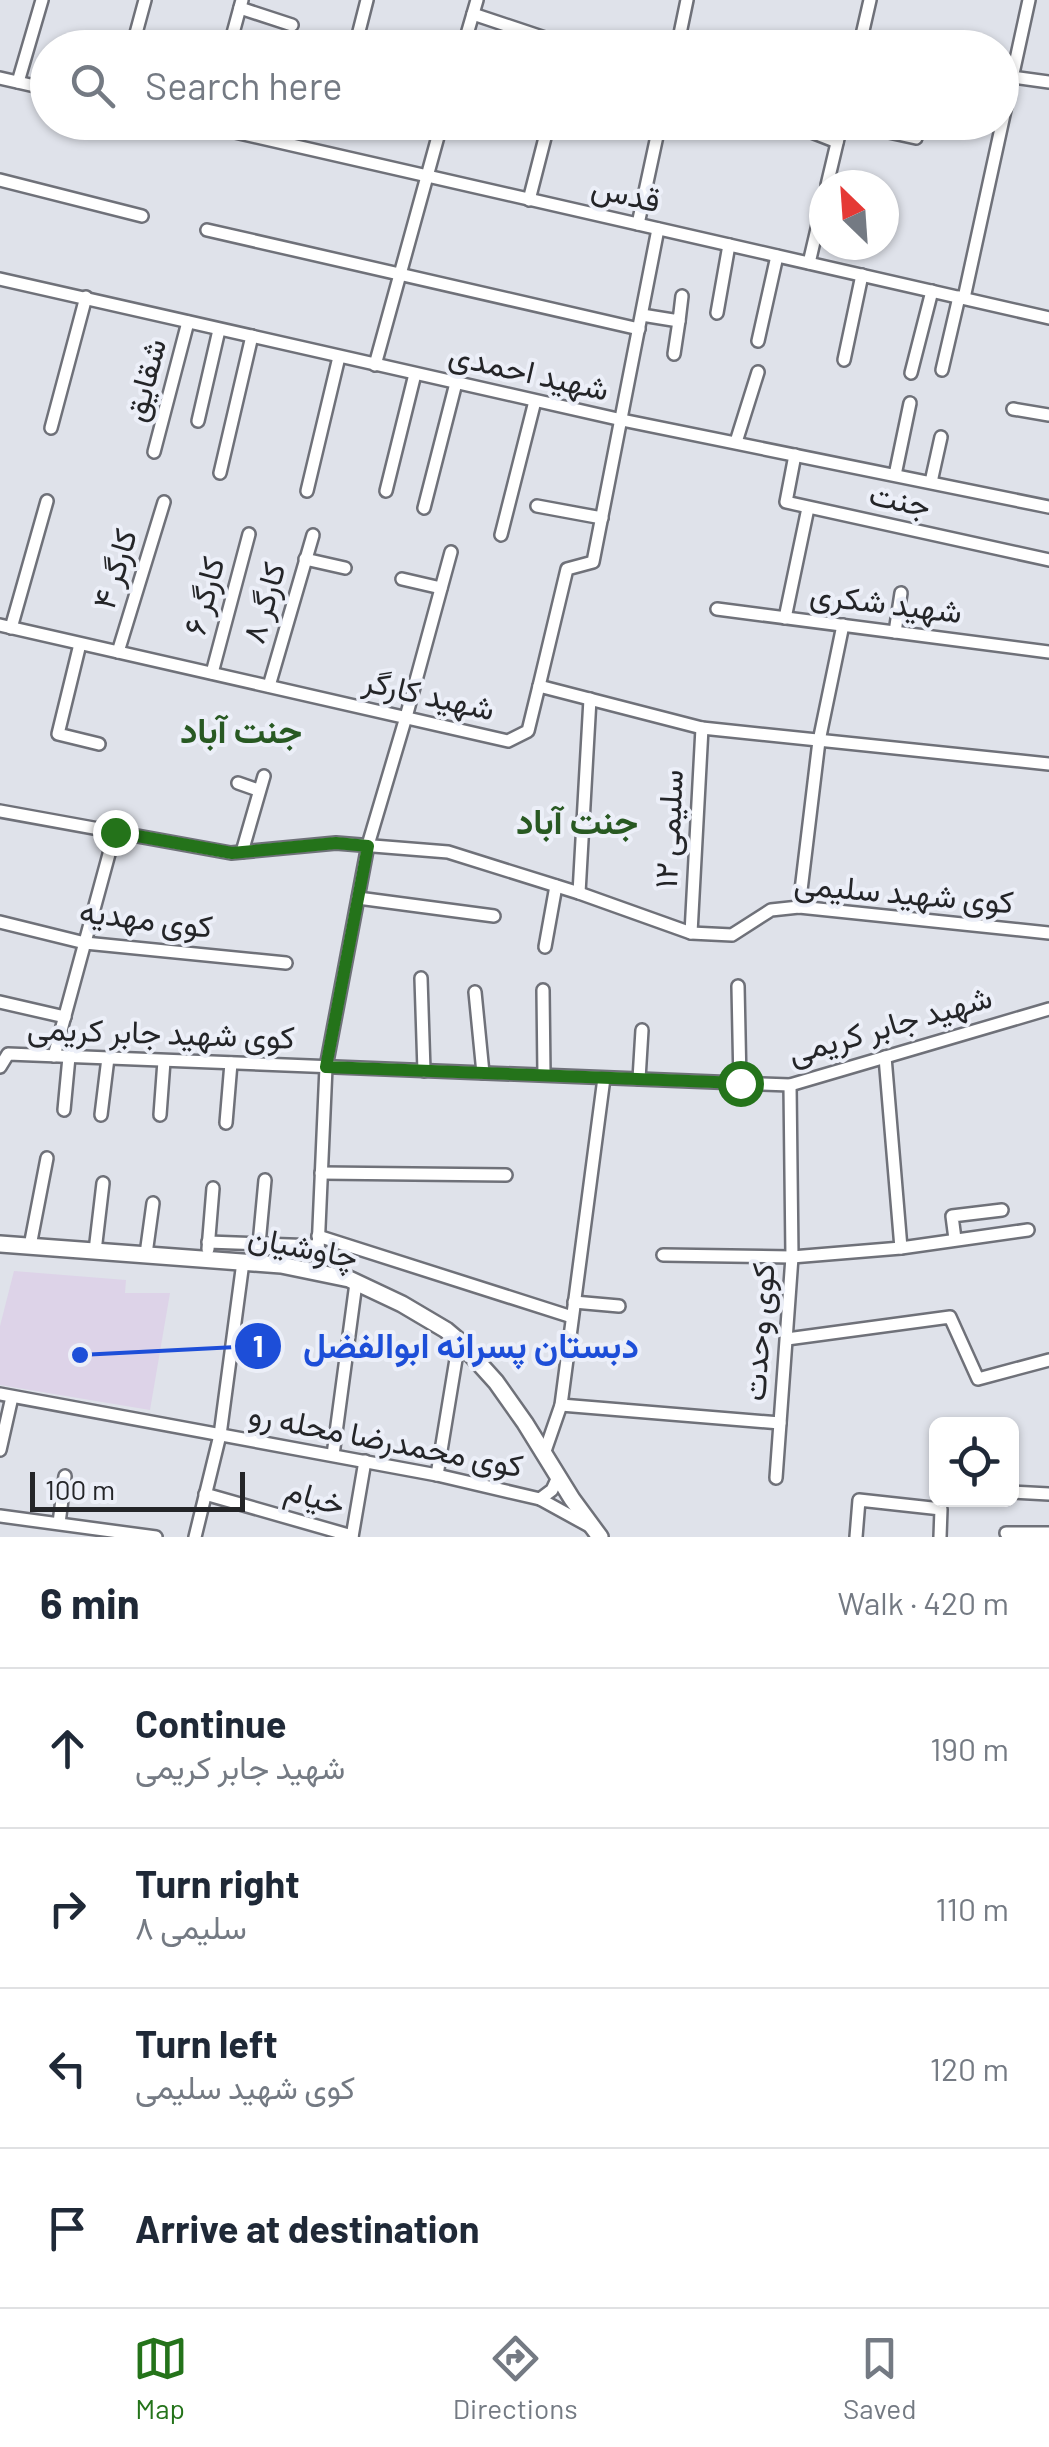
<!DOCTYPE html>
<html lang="en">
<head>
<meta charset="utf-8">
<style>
	body { margin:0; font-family:Barlow,Vazirmatn,sans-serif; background:#f6f6f7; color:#1f2937 }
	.controls { position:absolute; right:30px; bottom:30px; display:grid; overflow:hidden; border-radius:15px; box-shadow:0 2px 8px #0004 }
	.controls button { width:90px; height:90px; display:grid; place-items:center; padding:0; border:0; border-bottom:2px solid #e0e1e3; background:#fff; color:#1f2937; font:50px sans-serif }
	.compass { position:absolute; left:809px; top:170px; width:90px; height:90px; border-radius:50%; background:#fff; box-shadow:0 2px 8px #0004; rotate:335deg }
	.scale { position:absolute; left:30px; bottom:25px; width:215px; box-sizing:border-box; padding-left:10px; border:5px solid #242528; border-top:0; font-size:28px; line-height:35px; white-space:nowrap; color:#242528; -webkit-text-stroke:8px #eceff8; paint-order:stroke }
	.stop { position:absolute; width:30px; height:30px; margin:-22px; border:8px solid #24731a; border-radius:50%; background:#fff }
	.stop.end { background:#24731a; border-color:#fff; box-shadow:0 2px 10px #0008 }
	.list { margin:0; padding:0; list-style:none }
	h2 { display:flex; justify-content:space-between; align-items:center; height:130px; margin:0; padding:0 40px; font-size:42px }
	h2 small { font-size:32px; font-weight:400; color:#747a83 }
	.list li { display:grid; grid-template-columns:65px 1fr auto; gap:30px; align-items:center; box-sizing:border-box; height:160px; padding:0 40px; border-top:2px solid #e0e1e3 }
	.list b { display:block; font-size:38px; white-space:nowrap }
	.list p { margin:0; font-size:32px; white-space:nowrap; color:#747a83 }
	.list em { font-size:32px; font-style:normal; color:#747a83 }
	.icon { flex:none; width:55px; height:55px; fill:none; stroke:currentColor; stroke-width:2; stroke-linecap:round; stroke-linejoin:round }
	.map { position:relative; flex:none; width:1049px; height:1537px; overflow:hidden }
	.search { position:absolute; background:#fff; box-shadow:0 2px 8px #0004; left:30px; right:30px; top:30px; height:110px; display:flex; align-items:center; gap:25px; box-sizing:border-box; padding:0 35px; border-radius:55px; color:#747a83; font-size:38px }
	.sheet { height:770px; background:#fff }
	nav { display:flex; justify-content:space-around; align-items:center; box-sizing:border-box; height:140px; border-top:2px solid #e0e1e3; background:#fff; font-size:28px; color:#747a83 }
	nav a { display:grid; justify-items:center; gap:5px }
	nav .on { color:#24731a }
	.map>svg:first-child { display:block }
</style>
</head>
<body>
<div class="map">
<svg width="1049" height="1537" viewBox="0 0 1049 1537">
	<rect width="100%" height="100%" fill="#dfe2ea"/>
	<path fill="#ddd3e8" d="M 14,1271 L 126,1280 L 125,1293 L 170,1293 L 150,1410 L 0,1385 L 0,1326 Z"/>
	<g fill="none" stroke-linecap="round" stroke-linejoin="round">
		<g stroke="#6f7179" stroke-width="16">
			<g id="street">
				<path d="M 240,8 L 292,25"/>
				<path d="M 473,14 L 575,48"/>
				<path d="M 355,47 L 367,0"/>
				<path d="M 132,48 L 145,0"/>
				<path d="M 229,48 L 242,0"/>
				<path d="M 463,48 L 477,0"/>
				<path d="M 677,48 L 687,0"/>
				<path d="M 772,48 L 773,40"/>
				<path d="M 859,48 L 870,0"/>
				<path d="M 1012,77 L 1049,82"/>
				<path d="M 0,78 L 48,89"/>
				<path d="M 18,82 L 42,0"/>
				<path d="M 191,122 L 1049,318"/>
				<path d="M 786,122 L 837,142"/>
				<path d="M 843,122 L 916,138"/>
				<path d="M 0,180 L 142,216"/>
				<path d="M 827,185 L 842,122"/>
				<path d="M 529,200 L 549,122"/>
				<path d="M 638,224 L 660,122"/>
				<path d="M 207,230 L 639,329"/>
				<path d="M 809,263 L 824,199"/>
				<path d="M 0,279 L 622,420 L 1049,507"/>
				<path d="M 964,298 L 1029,0"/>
				<path d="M 717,313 L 729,245"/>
				<path d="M 642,315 L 679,321 L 682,296"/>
				<path d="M 758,341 L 777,256"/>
				<path d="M 674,354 L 679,321"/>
				<path d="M 844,360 L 862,275"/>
				<path d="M 375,365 L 442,122"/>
				<path d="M 942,370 L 959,297"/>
				<path d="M 911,373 L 932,291"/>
				<path d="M 1013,409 L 1049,415"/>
				<path d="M 198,421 L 219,330"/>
				<path d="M 51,428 L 86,297"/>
				<path d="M 736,442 L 758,372"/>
				<path d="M 154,452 L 188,322"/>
				<path d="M 795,455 L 786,502 L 1049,560"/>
				<path d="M 220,473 L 252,336"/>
				<path d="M 895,475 L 910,403"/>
				<path d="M 931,482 L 941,437"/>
				<path d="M 307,491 L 339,357"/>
				<path d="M 386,491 L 415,374"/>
				<path d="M 537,506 L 602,518"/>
				<path d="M 424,508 L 456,383"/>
				<path d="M 501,535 L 535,401"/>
				<path d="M 305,559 L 345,568"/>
				<path d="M 402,579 L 441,588"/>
				<path d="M 717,609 L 1049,652"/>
				<path d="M 785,618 L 808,508"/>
				<path d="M 0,625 L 508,741 L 528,731 L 539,686 L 702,728 L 1049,764"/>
				<path d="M 11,628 L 47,501"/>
				<path d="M 895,632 L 901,593"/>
				<path d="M 80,644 L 58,734 L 99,744"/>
				<path d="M 118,652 L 164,502"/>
				<path d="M 212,673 L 249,534"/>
				<path d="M 269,686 L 313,535"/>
				<path d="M 539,686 L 567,569 L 593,562 L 658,229"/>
				<path d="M 238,783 L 258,790"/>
				<path d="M 0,811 L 231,853 L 336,843 L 448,852 L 579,893 L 691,933 L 732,935 L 771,910 L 799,907 L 1049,933"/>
				<path d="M 242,852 L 264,776"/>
				<path d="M 579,893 L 590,699"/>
				<path d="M 358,898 L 494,916"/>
				<path d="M 799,907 L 819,741 L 843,625"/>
				<path d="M 0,922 L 85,943 L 286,963"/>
				<path d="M 691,933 L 702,728"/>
				<path d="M 545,947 L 556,886"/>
				<path d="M 421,978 L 424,1071"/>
				<path d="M 738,986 L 740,1083"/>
				<path d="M 543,990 L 544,1075"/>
				<path d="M 475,992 L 483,1073"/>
				<path d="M 0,1002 L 65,1017"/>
				<path d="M 54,1056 L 115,832"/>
				<path d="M 0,1067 L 8,1054 L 790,1085 L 1049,1009"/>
				<path d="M 639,1079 L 642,1030"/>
				<path d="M 64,1110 L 69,1057"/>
				<path d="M 101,1115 L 108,1058"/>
				<path d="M 160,1115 L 164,1061"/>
				<path d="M 226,1123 L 231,1063"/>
				<path d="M 321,1173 L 506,1175"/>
				<path d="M 318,1236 L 572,1317"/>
				<path d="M 955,1239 L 952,1216 L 1002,1210"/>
				<path d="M 208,1242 L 318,1246"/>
				<path d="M 259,1244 L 265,1180"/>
				<path d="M 30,1246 L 47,1158"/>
				<path d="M 901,1248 L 1028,1230"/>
				<path d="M 208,1249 L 213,1188"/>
				<path d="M 95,1251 L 103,1183"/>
				<path d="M 146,1254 L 153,1203"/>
				<path d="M 663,1255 L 792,1257 L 901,1248 L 885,1057"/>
				<path d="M 317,1273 L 326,1067 L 368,845 L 406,717 L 451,552"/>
				<path d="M 574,1302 L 619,1306"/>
				<path d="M 787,1339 L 950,1317 L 978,1379 L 1049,1360"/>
				<path d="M 0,1394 L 437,1475 L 540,1499 L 591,1527"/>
				<path d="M 561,1405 L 780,1423 L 792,1257 L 790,1085"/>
				<path d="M 0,1450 L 12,1397"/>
				<path d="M 544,1454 L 561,1405 L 604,1078"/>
				<path d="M 333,1455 L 356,1283"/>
				<path d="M 437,1475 L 459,1341"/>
				<path d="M 776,1478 L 780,1423"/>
				<path d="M 1012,1492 L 1049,1494"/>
				<path d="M 205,1494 L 352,1536"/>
				<path d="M 540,1499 L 552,1490 L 558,1477"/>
				<path d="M 0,1516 L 156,1537"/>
				<path d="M 59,1523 L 65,1476"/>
				<path d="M 1006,1533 L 1049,1533"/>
				<path d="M 195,1537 L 220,1435 L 243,1262"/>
				<path d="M 352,1537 L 365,1461"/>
				<path d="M 856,1537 L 859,1500 L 941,1509 L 940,1537"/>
			</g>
		</g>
		<g stroke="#6f7179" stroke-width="20">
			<path id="secondary" d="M 0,1244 L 281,1265 L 349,1279 L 402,1304 L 446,1330 L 459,1341 L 496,1382 L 525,1423 L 572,1499 L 600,1537"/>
		</g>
		<use href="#street" stroke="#fff" stroke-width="11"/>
		<use href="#secondary" stroke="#fff" stroke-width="15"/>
	</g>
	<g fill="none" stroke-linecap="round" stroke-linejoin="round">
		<path stroke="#24731a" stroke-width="12" d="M 115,832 L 232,853 L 336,843 L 368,846 L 326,1067 L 740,1083"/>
	</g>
	<g text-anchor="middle" stroke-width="8" stroke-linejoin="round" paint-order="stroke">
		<g font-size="32" fill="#242528" stroke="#eceff8">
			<text transform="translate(626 194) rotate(13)" y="11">قدس</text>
			<text transform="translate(529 372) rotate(13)" y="11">شهید احمدی</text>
			<text transform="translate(145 380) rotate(-75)" y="11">شقایق</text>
			<text transform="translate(900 500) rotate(12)" y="11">جنت</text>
			<text transform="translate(115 569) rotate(-73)" y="11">کارگر ۴</text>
			<text transform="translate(204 596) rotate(-75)" y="11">کارگر ۶</text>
			<text transform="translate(264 603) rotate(-74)" y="11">کارگر ۸</text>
			<text transform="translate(886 603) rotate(7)" y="11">شهید شکری</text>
			<text transform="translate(429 695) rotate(13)" y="11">شهید کارگر</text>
			<text transform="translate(669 829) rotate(-87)" y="11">سلیمی ۱۲</text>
			<text transform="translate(904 893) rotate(5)" y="11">کوی شهید سلیمی</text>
			<text transform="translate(146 919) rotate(7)" y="11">کوی مهدیه</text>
			<text transform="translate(890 1025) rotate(-16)" y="11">شهید جابر کریمی</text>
			<text transform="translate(161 1033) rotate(2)" y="11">کوی شهید جابر کریمی</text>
			<text transform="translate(303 1247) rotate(11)" y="11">چاوشیان</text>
			<text transform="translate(759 1332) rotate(-86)" y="11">کوی وحدت</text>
			<text transform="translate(386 1440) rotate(11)" y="11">کوی محمدرضا محله رو</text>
			<text transform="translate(315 1497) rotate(16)" y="11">خیام</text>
		</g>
		<g font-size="35" font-weight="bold" fill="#285922" stroke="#eceff8">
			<text x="241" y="743">جنت آباد</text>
			<text x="577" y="834">جنت آباد</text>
		</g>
	</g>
	<path fill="none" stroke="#1d4ed8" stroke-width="4" d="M80 1355L258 1346"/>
	<g fill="#1d4ed8" stroke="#eceff8" stroke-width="4">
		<circle cx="80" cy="1355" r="10"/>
		<circle cx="258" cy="1346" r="25"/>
	</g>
	<g font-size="30" text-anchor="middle" font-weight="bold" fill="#fff">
		<text x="258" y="1357">1</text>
	</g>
	<g font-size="35" text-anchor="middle" font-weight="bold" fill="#1d4ed8" stroke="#eceff8" stroke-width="8" stroke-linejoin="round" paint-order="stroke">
		<text x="471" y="1358">دبستان پسرانه ابوالفضل</text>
	</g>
</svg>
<div class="controls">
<button><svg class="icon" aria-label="locate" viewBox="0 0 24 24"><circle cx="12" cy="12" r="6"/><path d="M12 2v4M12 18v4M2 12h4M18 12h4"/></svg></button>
</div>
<svg class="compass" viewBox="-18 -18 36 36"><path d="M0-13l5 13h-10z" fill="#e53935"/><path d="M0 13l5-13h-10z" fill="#747a83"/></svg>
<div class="scale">100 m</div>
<div class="stop" style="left:740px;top:1083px"></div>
<div class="stop end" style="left:115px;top:832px"></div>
<div class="search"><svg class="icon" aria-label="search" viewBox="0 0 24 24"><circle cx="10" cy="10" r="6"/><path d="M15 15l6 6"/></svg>Search here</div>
</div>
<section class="sheet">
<h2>6 min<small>Walk · 420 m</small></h2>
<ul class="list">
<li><svg class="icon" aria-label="ahead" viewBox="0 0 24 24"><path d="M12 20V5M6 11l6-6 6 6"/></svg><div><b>Continue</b><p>شهید جابر کریمی</p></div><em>190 m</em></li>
<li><svg class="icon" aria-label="right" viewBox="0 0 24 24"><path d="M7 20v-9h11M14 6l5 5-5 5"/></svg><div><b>Turn right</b><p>سلیمی ۸</p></div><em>110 m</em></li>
<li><svg class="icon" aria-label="left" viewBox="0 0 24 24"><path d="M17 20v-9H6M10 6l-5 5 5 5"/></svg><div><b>Turn left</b><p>کوی شهید سلیمی</p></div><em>120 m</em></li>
<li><svg class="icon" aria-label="arrive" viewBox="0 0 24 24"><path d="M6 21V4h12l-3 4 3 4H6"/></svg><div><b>Arrive at destination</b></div></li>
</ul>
</section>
<nav>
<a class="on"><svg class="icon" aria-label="map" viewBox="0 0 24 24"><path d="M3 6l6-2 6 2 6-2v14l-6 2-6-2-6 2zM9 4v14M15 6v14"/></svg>Map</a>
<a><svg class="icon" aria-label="directions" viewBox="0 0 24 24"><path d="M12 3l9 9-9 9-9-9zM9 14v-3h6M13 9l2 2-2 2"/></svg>Directions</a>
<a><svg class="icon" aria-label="saved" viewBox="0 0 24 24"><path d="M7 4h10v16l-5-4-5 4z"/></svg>Saved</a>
</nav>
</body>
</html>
